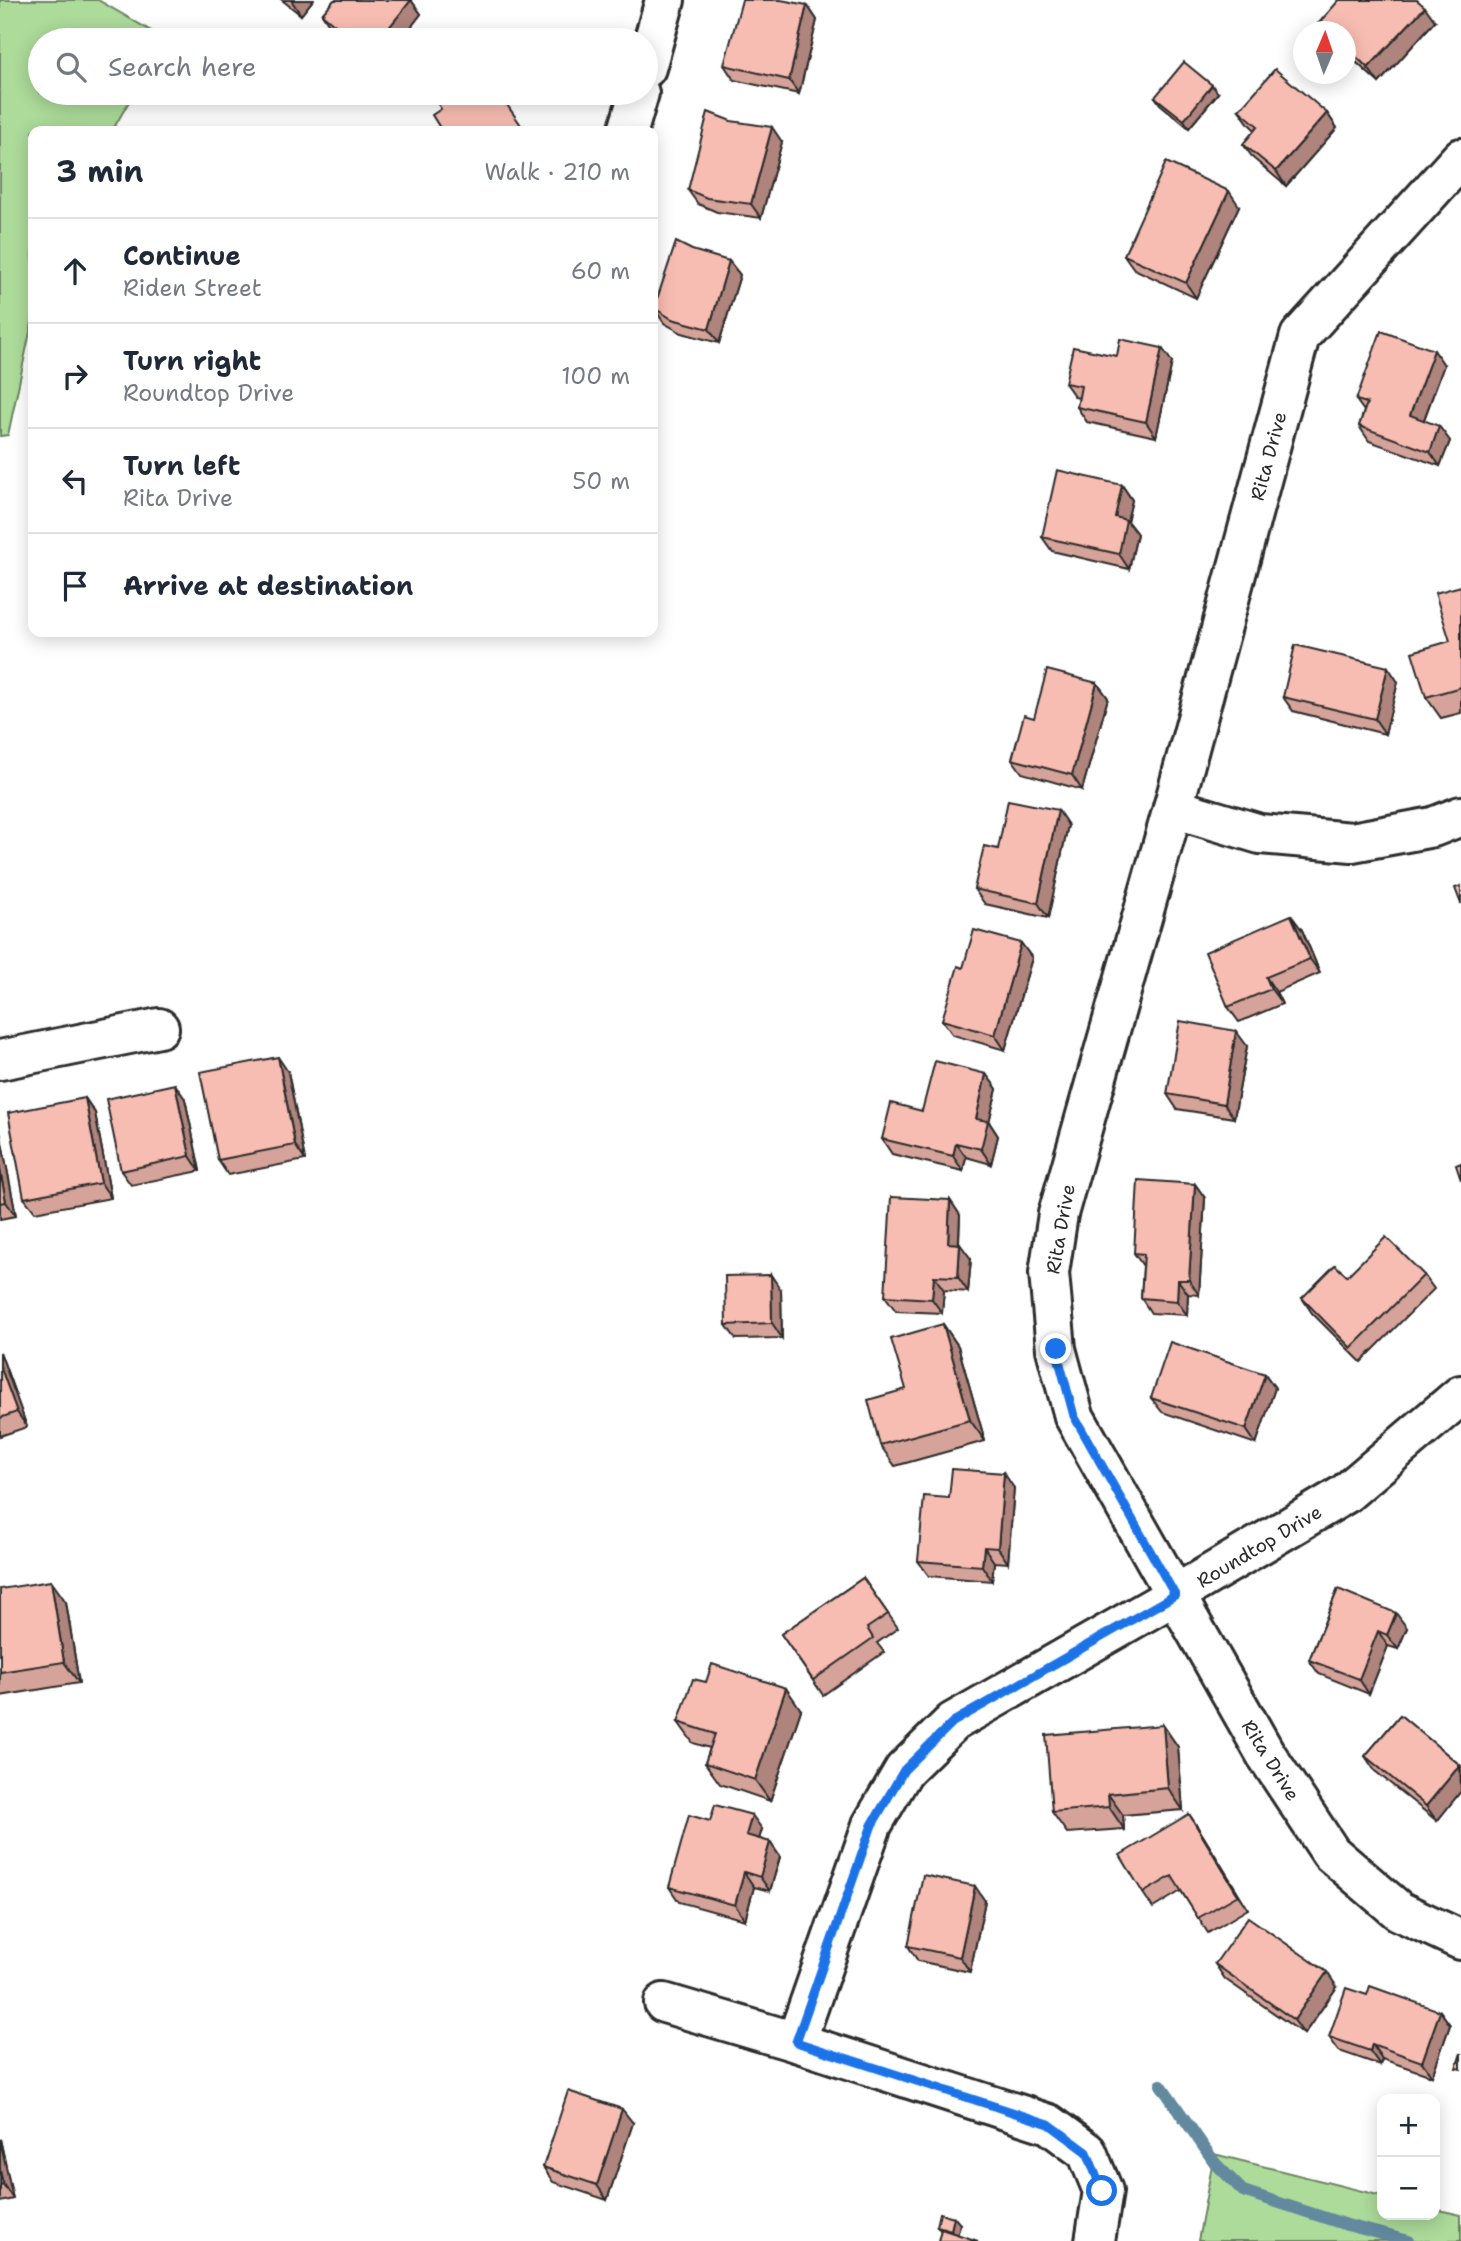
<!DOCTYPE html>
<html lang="en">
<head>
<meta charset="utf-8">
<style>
	body { margin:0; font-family:"Shantell Sans",sans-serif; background:#f2f2f3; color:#1f2937 }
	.controls { position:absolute; right:21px; bottom:21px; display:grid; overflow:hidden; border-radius:14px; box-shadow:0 4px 18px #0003 }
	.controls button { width:63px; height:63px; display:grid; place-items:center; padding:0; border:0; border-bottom:2px solid #e0e1e3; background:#fff; color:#1f2937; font:35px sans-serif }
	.compass { position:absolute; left:1293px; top:21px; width:63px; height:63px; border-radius:50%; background:#fff; box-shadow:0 4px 18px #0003; rotate:2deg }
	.stop { position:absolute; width:21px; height:21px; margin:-16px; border:5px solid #1a73e8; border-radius:50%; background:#fff }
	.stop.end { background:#1a73e8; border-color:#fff; box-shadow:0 2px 7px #0008 }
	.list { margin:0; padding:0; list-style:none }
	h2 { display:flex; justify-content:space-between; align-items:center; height:91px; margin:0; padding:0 28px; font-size:30px }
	h2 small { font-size:23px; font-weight:400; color:#747a83 }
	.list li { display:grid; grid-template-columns:46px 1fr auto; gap:21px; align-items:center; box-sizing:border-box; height:105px; padding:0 28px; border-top:2px solid #e0e1e3 }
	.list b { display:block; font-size:26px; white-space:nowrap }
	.list p { margin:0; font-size:23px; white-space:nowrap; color:#747a83 }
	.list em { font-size:23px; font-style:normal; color:#747a83 }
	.icon { flex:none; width:38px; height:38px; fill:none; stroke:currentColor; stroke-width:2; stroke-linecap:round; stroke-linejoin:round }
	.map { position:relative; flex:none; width:1461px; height:2241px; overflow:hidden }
	.search { position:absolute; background:#fff; box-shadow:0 4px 18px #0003; left:28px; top:28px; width:630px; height:77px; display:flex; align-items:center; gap:18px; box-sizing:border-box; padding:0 24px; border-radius:38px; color:#747a83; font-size:26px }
	.panel { position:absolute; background:#fff; box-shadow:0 4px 18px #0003; left:28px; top:126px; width:630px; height:511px; border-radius:14px }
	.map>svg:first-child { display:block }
</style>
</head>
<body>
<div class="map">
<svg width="1461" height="2241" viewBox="0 0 1461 2241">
	<rect width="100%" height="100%" fill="#fff"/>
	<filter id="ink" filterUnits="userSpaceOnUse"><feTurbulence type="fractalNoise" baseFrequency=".0143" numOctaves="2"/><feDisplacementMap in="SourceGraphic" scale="14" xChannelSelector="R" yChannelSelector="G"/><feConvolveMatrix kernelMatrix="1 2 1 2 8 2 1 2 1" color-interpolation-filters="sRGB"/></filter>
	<g filter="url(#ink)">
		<g fill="#acdb9a" stroke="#6c8362" stroke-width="2">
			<path d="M 0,0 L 98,0 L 163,38 L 162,40 L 40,40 L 40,93 L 134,93 L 112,131 L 33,131 L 33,318 L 8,435 L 0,436 Z"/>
			<path d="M 1214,2154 L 1382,2196 L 1382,2215 L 1435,2215 L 1435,2209 L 1461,2215 L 1461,2241 L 1198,2241 Z"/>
		</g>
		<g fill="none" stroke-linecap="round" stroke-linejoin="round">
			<path stroke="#63899e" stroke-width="12" d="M 1161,2085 L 1215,2163 L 1243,2191 L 1347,2225 L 1409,2241"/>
			<g stroke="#2b2b2b" stroke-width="44">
				<g id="minor">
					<path d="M 646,68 L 665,0"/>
					<path d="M 628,131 L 639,93"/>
					<path d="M 1461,158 L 1300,336 L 1173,808 L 1058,1214 L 1049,1273 L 1056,1349 L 1074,1416 L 1265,1753 L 1331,1853 L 1399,1911 L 1461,1940"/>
					<path d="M 1173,808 L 1260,834 L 1352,842 L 1433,827 L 1461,816"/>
					<path d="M 0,1060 L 159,1028"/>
					<path d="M 664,2003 L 796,2042 L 1049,2124 L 1087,2152 L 1103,2191 L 1095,2241"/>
					<path d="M 796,2042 L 872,1825 L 904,1770 L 953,1722 L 1175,1595 L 1345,1494 L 1461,1395"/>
				</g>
			</g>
			<use href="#minor" stroke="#fff" stroke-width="38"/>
		</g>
		<g fill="#d5a399" stroke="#2b2b2b" stroke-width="2">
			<path d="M 282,0 L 313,0 L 301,15 Z"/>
			<path d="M 411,0 L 421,14 L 401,40 L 346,40 L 332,29 L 322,14 Z"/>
			<path d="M 807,5 L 817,20 L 799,94 L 734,80 L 724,65 Z"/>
			<path d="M 1435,21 L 1379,83 L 1346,53 L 1346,32 L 1325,32 L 1319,23 Z"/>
			<path d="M 1218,93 L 1189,128 L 1160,104 L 1155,97 Z"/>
			<path d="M 1239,110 L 1327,113 L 1337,128 L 1286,186 L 1253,158 L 1243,144 L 1255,130 L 1249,124 Z"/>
			<path d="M 782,142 L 761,218 L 717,212 L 698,204 L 688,190 Z"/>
			<path d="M 1239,206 L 1196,298 L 1134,269 L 1124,255 Z"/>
			<path d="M 729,261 L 740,275 L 719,343 L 682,333 L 664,323 L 654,308 Z"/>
			<path d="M 1117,356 L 1172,362 L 1156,437 L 1087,422 L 1077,407 L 1079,398 L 1075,397 L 1065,383 Z"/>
			<path d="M 1444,365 L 1424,420 L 1450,441 L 1440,466 L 1369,441 L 1359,426 L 1364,411 L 1356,400 Z"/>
			<path d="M 1122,485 L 1132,500 L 1127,521 L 1137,534 L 1129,569 L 1052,551 L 1042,537 Z"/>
			<path d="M 1461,586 L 1461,713 L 1441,718 L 1426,697 L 1450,641 Z"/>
			<path d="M 1398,682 L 1385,734 L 1293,711 L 1283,697 Z"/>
			<path d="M 1097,683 L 1108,698 L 1082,790 L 1022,773 L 1012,759 L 1034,718 Z"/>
			<path d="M 1068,825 L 1048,918 L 985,904 L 974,889 L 998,849 Z"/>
			<path d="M 1302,930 L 1320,973 L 1276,992 L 1282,1004 L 1239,1022 L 1228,1007 Z"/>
			<path d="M 1021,943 L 1032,958 L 1005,1050 L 953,1035 L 942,1020 L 963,968 Z"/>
			<path d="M 1247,1046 L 1234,1118 L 1177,1109 L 1167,1094 Z"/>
			<path d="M 288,1072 L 305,1160 L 228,1175 L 218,1160 Z"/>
			<path d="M 986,1074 L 997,1089 L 989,1122 L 998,1136 L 991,1164 L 966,1157 L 963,1171 L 892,1154 L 882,1139 L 922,1111 Z"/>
			<path d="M 85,1098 L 95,1113 L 111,1198 L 35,1212 L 24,1198 Z"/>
			<path d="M 185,1099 L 200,1171 L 131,1185 L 121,1171 Z"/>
			<path d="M 0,1132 L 16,1216 L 0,1219 Z"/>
			<path d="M 1195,1184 L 1205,1198 L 1199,1295 L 1188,1294 L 1187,1315 L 1151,1313 L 1141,1298 L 1143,1266 L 1134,1253 Z"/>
			<path d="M 950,1200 L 960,1215 L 959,1244 L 971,1259 L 968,1292 L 944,1290 L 942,1313 L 896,1311 L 885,1296 Z"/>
			<path d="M 1424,1275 L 1434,1289 L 1361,1362 L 1312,1313 L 1302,1298 L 1347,1276 Z"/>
			<path d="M 781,1290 L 782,1338 L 736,1339 L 726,1325 Z"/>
			<path d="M 943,1324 L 958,1346 L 985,1441 L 895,1466 L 880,1445 L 906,1389 Z"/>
			<path d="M 0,1352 L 27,1427 L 0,1436 Z"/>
			<path d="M 1265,1374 L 1275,1388 L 1256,1444 L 1162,1412 L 1151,1398 Z"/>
			<path d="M 1014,1488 L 1008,1563 L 994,1562 L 992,1581 L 929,1576 L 918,1561 L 949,1498 Z"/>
			<path d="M 863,1578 L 898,1628 L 877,1643 L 884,1652 L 823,1695 L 781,1634 Z"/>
			<path d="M 1338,1589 L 1407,1628 L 1398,1649 L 1388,1646 L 1369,1694 L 1319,1674 L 1309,1660 Z"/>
			<path d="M 66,1602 L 79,1683 L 0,1696 L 0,1608 Z"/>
			<path d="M 801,1710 L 770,1801 L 720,1784 L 705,1763 L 710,1748 L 693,1743 L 678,1722 Z"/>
			<path d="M 1400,1715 L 1461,1766 L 1461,1791 L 1437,1821 L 1375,1771 L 1365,1756 Z"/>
			<path d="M 1163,1725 L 1178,1747 L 1183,1810 L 1123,1815 L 1124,1829 L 1067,1833 L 1052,1812 Z"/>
			<path d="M 1189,1814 L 1199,1829 L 1248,1909 L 1208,1933 L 1181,1891 L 1153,1908 L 1143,1893 Z"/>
			<path d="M 710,1821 L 762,1829 L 759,1839 L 770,1842 L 780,1857 L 770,1891 L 754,1887 L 745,1920 L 679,1902 L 669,1887 Z"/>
			<path d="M 985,1901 L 970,1972 L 918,1961 L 908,1946 Z"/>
			<path d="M 1215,1964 L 1337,1987 L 1304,2034 L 1225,1979 Z"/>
			<path d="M 1367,1995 L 1440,2011 L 1450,2025 L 1432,2076 L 1382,2059 L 1380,2065 L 1339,2051 L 1329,2037 Z"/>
			<path d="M 633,2123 L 607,2200 L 553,2182 L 543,2167 Z"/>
			<path d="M 0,2139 L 13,2199 L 0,2202 Z"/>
			<path d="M 960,2224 L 957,2234 L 941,2231 L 937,2226 Z"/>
		</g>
		<g fill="#ae847d" stroke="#2b2b2b" stroke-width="2">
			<path d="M 291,0 L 313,0 L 301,15 Z"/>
			<path d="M 411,0 L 421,14 L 401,40 L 379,40 Z"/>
			<path d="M 807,5 L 817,20 L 799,94 L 789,80 Z"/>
			<path d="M 1425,7 L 1435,21 L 1379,83 L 1368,68 Z"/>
			<path d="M 1212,85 L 1218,93 L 1189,128 L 1184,120 Z"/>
			<path d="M 1327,113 L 1337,128 L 1286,186 L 1276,171 Z"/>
			<path d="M 772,127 L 782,142 L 761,218 L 751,204 Z"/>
			<path d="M 1229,191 L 1239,206 L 1196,298 L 1186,283 Z"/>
			<path d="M 729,261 L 740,275 L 719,343 L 709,329 Z"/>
			<path d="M 1162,348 L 1172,362 L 1156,437 L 1146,422 Z"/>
			<path d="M 1434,350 L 1444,365 L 1420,430 L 1410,415 Z"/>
			<path d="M 1439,426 L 1450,441 L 1440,466 L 1430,452 Z"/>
			<path d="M 1122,485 L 1132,500 L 1127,521 L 1137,534 L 1129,569 L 1119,554 L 1115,517 Z"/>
			<path d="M 1388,667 L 1398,682 L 1385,734 L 1375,719 Z"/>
			<path d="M 1097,683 L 1108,698 L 1082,790 L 1072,775 Z"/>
			<path d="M 1058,810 L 1068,825 L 1048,918 L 1038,903 Z"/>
			<path d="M 1291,915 L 1302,930 L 1320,973 L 1310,959 Z"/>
			<path d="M 1021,943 L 1032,958 L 1005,1050 L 995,1035 Z"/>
			<path d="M 1266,977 L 1276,992 L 1282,1004 L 1271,989 Z"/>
			<path d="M 1236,1031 L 1247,1046 L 1234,1118 L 1224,1104 Z"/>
			<path d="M 278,1057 L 288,1072 L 305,1160 L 295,1145 Z"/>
			<path d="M 986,1074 L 997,1089 L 989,1122 L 998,1136 L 991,1164 L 981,1149 L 976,1119 Z"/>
			<path d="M 175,1084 L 185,1099 L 200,1171 L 190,1156 Z"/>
			<path d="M 85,1098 L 95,1113 L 111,1198 L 101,1183 Z"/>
			<path d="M 0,1132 L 16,1216 L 6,1202 L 0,1170 Z"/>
			<path d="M 956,1143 L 966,1157 L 963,1171 L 953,1156 Z"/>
			<path d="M 1195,1184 L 1205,1198 L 1199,1295 L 1189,1280 Z"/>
			<path d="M 950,1200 L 960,1215 L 958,1258 L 948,1243 Z"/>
			<path d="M 960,1244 L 971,1259 L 968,1292 L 958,1277 Z"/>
			<path d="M 771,1275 L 781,1290 L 782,1338 L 772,1323 Z"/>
			<path d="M 934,1276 L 944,1290 L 942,1313 L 932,1299 Z"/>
			<path d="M 1178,1280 L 1188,1294 L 1187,1315 L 1177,1301 Z"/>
			<path d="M 943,1324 L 958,1346 L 985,1441 L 970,1420 Z"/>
			<path d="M 0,1352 L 27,1427 L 17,1412 L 0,1366 Z"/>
			<path d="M 1265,1374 L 1275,1388 L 1256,1444 L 1246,1429 Z"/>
			<path d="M 1004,1473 L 1014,1488 L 1008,1563 L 998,1548 Z"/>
			<path d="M 984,1547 L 994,1562 L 992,1581 L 982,1566 Z"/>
			<path d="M 51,1581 L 66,1602 L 79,1683 L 64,1662 Z"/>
			<path d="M 1396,1613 L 1407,1628 L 1398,1649 L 1387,1635 Z"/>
			<path d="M 1378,1631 L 1388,1646 L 1369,1694 L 1359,1679 Z"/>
			<path d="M 786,1688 L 801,1710 L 770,1801 L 755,1780 Z"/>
			<path d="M 1163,1725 L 1178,1747 L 1183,1810 L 1168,1788 Z"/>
			<path d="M 1460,1765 L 1461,1791 L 1437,1821 L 1426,1806 Z"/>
			<path d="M 1108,1794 L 1123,1815 L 1124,1829 L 1109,1807 Z"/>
			<path d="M 1189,1814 L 1199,1829 L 1248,1909 L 1238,1895 Z"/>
			<path d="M 752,1815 L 762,1829 L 756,1850 L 746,1835 Z"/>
			<path d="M 770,1842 L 780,1857 L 770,1891 L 760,1877 Z"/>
			<path d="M 744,1872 L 754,1887 L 745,1920 L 735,1905 Z"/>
			<path d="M 975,1886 L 985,1901 L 970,1972 L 960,1957 Z"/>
			<path d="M 1327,1972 L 1337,1987 L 1304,2034 L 1294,2020 Z"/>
			<path d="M 1440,2011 L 1450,2025 L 1432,2076 L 1422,2062 Z"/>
			<path d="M 1372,2044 L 1382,2059 L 1380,2065 L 1370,2051 Z"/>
			<path d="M 622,2109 L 633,2123 L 607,2200 L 597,2185 Z"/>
			<path d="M 0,2139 L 13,2199 L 3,2184 L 0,2171 Z"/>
			<path d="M 954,2217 L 960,2224 L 957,2237 L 951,2230 Z"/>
		</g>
		<g fill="#f8bdb2" stroke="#2b2b2b" stroke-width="2">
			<path d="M 334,0 L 411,0 L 379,40 L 353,40 L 322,14 Z"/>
			<path d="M 742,0 L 781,0 L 807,5 L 789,80 L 724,65 Z"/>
			<path d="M 1339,0 L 1417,0 L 1425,7 L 1368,68 L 1346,47 L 1346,32 L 1328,32 L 1319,23 Z"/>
			<path d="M 1184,62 L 1212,85 L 1184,120 L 1155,97 Z"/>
			<path d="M 1275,69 L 1327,113 L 1276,171 L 1243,144 L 1258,126 L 1239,110 Z"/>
			<path d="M 431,93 L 499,93 L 525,131 L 442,131 L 432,115 L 441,109 Z"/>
			<path d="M 708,112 L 731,121 L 772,127 L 751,204 L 707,198 L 688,190 Z"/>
			<path d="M 1166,162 L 1229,191 L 1186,283 L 1124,255 Z"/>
			<path d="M 676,242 L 692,250 L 729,261 L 709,329 L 672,319 L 654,308 Z"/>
			<path d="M 1381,331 L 1434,350 L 1410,415 L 1439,426 L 1430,452 L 1359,426 L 1367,403 L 1356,400 Z"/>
			<path d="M 1120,339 L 1162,348 L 1146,422 L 1077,407 L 1081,386 L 1065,383 L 1073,347 L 1117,356 Z"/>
			<path d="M 1057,470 L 1122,485 L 1115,517 L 1126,520 L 1119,554 L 1042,537 Z"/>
			<path d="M 1461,586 L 1461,687 L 1426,697 L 1412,652 L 1450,641 L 1435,593 Z"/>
			<path d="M 1295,645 L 1388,667 L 1375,719 L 1283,697 Z"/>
			<path d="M 1047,670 L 1097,683 L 1072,775 L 1012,759 L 1024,715 L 1034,718 Z"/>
			<path d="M 1008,800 L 1058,810 L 1038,903 L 974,889 L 984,846 L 998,849 Z"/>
			<path d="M 1461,886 L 1461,904 L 1455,888 Z"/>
			<path d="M 1291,915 L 1310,959 L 1266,977 L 1271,989 L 1228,1007 L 1205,952 Z"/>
			<path d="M 974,930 L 1021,943 L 995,1035 L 942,1020 L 958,966 L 963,968 Z"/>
			<path d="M 1180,1021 L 1236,1031 L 1224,1104 L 1167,1094 Z"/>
			<path d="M 278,1057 L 295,1145 L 218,1160 L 200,1072 Z"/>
			<path d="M 935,1061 L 986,1074 L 976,1119 L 988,1121 L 981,1149 L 956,1143 L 953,1156 L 882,1139 L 891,1103 L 922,1111 Z"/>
			<path d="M 175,1084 L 190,1156 L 121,1171 L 106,1099 Z"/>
			<path d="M 85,1098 L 101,1183 L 24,1198 L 8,1113 Z"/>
			<path d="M 1461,1163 L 1461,1180 L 1456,1165 Z"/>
			<path d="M 0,1170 L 6,1202 L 0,1203 Z"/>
			<path d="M 1138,1180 L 1195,1184 L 1189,1280 L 1178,1280 L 1177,1301 L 1141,1298 L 1144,1254 L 1134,1253 Z"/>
			<path d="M 891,1197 L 950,1200 L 948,1243 L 960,1244 L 958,1277 L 934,1276 L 932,1299 L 885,1296 Z"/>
			<path d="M 1386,1237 L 1424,1275 L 1351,1348 L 1302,1298 L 1335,1265 L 1347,1276 Z"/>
			<path d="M 771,1275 L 772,1323 L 726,1325 L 725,1276 Z"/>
			<path d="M 943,1324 L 970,1420 L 880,1445 L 868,1400 L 906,1389 L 891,1339 Z"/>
			<path d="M 1170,1342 L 1265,1374 L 1246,1429 L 1151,1398 Z"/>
			<path d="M 0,1366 L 17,1412 L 0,1418 Z"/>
			<path d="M 952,1469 L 1004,1473 L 998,1548 L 984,1547 L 982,1566 L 918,1561 L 924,1496 L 949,1498 Z"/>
			<path d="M 863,1578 L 888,1614 L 867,1628 L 873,1638 L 813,1680 L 781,1634 Z"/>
			<path d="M 51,1581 L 64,1662 L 0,1672 L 0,1589 Z"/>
			<path d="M 1338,1589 L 1396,1613 L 1387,1635 L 1378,1631 L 1359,1679 L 1309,1660 Z"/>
			<path d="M 712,1664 L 786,1688 L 755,1780 L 705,1763 L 715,1734 L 678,1722 L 693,1679 L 706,1682 Z"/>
			<path d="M 1400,1715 L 1460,1765 L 1426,1806 L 1365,1756 Z"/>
			<path d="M 1163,1725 L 1168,1788 L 1108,1794 L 1109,1807 L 1052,1812 L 1046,1735 Z"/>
			<path d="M 715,1805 L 752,1815 L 746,1835 L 770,1842 L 760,1877 L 744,1872 L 735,1905 L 669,1887 L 689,1815 L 710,1821 Z"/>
			<path d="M 1189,1814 L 1238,1895 L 1198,1918 L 1172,1876 L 1143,1893 L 1120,1855 Z"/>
			<path d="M 923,1875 L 975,1886 L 960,1957 L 908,1946 Z"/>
			<path d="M 1248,1917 L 1327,1972 L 1294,2020 L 1215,1964 Z"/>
			<path d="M 1370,1986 L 1440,2011 L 1422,2062 L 1372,2044 L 1370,2051 L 1329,2037 L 1346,1988 L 1367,1995 Z"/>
			<path d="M 1461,2053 L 1461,2069 L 1456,2068 Z"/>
			<path d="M 568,2091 L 622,2109 L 597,2185 L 543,2167 Z"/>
			<path d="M 0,2171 L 3,2184 L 0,2185 Z"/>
			<path d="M 940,2213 L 954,2217 L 951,2230 L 937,2226 Z"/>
			<path d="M 941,2229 L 978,2241 L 938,2241 Z"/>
		</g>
	</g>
	<g fill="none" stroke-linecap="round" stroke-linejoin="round" filter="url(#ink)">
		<path stroke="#1a73e8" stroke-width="9" d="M 1056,1349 L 1074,1416 L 1175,1595 L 953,1722 L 904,1770 L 872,1825 L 796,2042 L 1049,2124 L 1087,2152 L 1102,2191"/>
	</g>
	<g text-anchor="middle" stroke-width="5" stroke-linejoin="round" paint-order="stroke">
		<g font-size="19" fill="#2b2b2b" stroke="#fff">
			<text transform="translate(1268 456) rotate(-75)" y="7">Rita Drive</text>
			<text transform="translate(1060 1229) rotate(-80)" y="7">Rita Drive</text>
			<text transform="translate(1259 1546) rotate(-31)" y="7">Roundtop Drive</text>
			<text transform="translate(1271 1760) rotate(58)" y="7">Rita Drive</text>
		</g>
	</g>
</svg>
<div class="controls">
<button>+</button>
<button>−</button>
</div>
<svg class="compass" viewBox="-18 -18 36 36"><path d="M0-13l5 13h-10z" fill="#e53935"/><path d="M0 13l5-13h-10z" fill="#747a83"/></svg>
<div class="stop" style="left:1102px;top:2191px"></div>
<div class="stop end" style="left:1056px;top:1349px"></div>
<div class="search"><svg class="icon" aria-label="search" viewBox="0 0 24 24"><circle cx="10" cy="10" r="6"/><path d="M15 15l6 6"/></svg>Search here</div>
<section class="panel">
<h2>3 min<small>Walk · 210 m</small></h2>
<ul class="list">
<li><svg class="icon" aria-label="ahead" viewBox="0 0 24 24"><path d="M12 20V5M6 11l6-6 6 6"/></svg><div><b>Continue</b><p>Riden Street</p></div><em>60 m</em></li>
<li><svg class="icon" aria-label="right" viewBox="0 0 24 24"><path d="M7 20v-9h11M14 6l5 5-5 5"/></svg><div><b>Turn right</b><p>Roundtop Drive</p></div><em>100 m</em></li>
<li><svg class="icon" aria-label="left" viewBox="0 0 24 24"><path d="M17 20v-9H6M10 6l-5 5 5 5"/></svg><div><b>Turn left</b><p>Rita Drive</p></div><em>50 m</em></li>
<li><svg class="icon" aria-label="arrive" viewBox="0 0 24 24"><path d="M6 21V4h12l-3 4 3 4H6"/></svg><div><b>Arrive at destination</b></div></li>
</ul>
</section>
</div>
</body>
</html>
